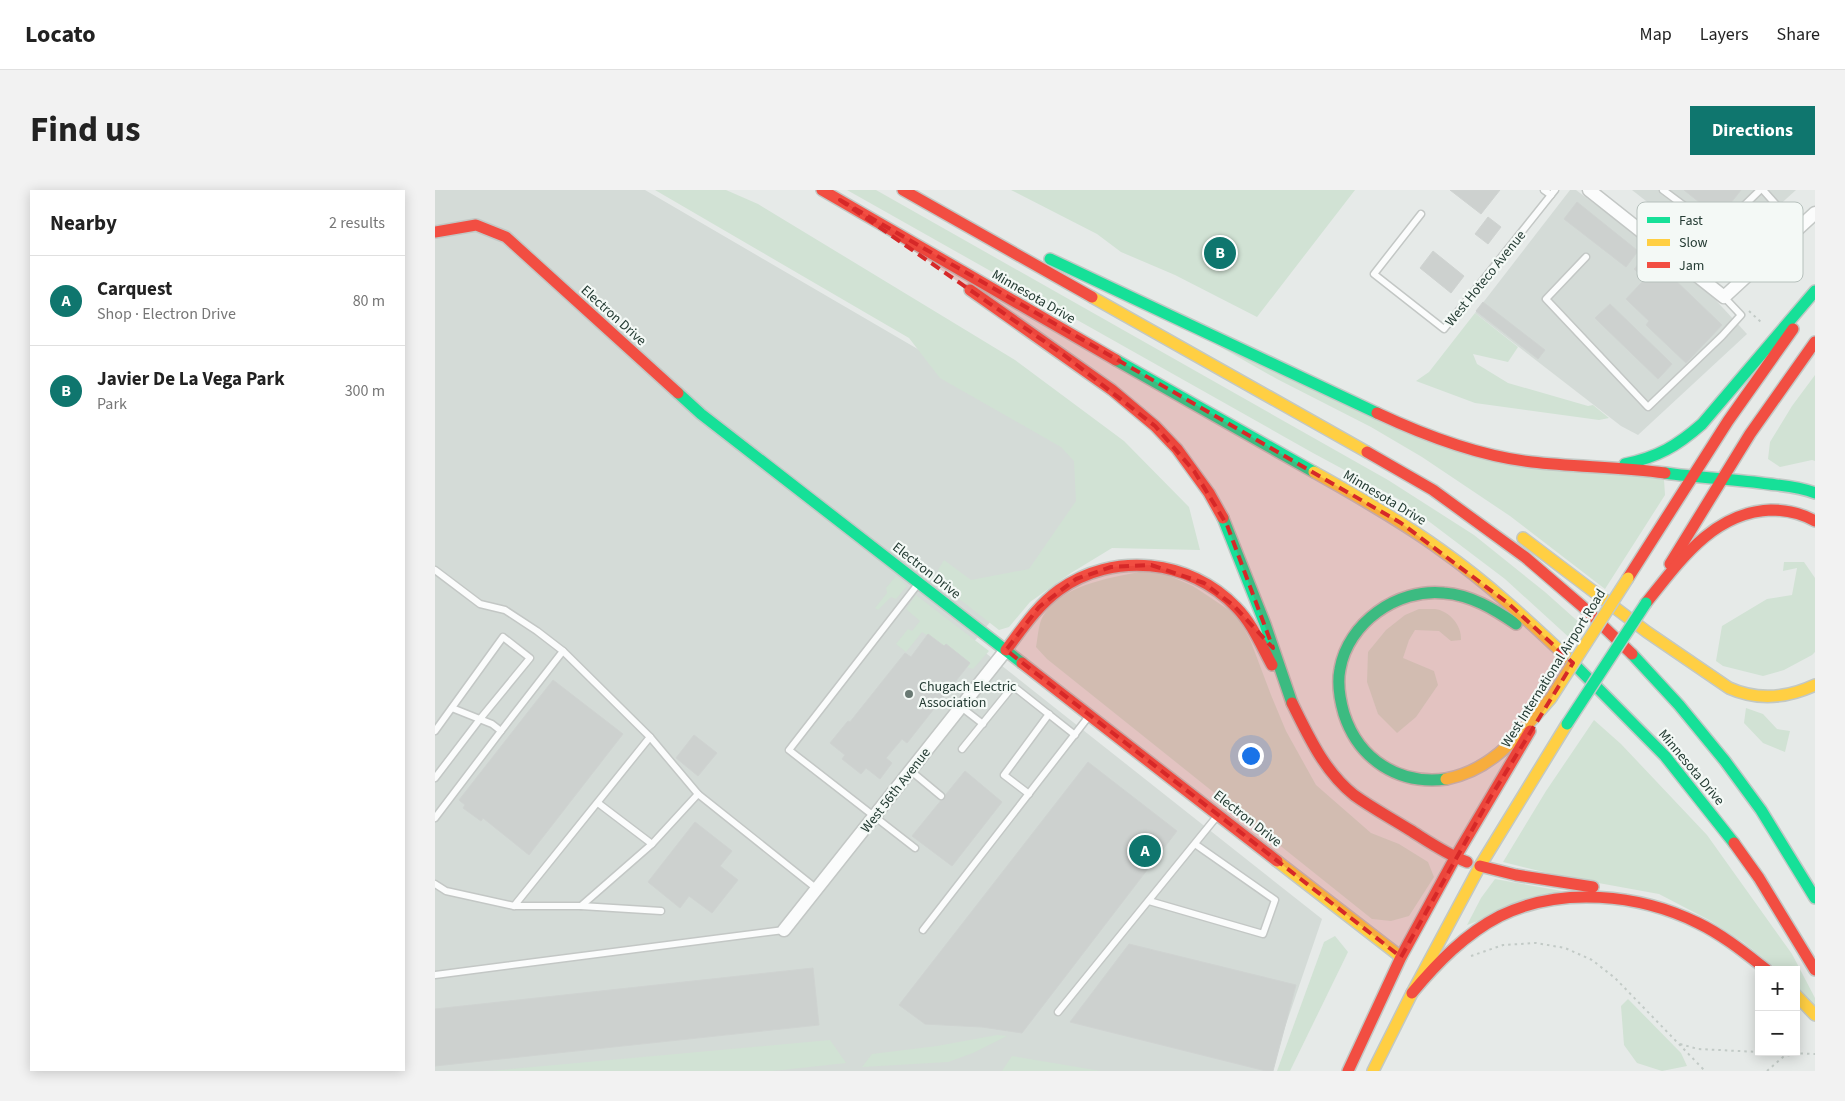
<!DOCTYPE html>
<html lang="en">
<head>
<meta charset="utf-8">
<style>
	body { margin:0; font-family:"Source Sans 3",sans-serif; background:#f2f2f2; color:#222 }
	.controls { position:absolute; right:15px; bottom:15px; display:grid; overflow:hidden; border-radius:0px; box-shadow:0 2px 12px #0003 }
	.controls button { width:45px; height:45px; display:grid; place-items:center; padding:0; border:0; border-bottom:1px solid #e0e0e0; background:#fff; color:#222; font:25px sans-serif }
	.you { position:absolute; left:815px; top:565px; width:18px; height:18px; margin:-12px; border:4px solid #fff; border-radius:50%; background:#1a73e8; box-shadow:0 0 0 8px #1a73e833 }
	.badge { display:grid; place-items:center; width:32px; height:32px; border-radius:50%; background:#0f766e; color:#fff; font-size:16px; font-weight:700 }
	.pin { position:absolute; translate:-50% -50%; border:2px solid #fff; box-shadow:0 1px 5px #0006 }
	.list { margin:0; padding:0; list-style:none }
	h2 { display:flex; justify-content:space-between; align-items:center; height:65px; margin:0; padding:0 20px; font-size:21px }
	h2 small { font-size:16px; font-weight:400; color:#767676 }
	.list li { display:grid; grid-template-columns:32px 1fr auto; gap:15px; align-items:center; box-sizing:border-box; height:90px; padding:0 20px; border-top:1px solid #e0e0e0 }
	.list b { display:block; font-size:19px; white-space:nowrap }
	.list p { margin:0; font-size:16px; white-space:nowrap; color:#767676 }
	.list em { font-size:16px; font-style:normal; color:#767676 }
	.map { position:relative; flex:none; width:1380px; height:881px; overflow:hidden; border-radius:0px }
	header { display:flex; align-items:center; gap:30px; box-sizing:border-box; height:70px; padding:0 25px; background:#fff; border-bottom:1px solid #e0e0e0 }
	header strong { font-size:24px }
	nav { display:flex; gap:28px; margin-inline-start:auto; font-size:18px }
	.intro { display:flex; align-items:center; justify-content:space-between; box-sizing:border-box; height:120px; padding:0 30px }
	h1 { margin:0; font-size:35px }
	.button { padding:12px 22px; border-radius:0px; background:#0f766e; color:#fff; font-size:18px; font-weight:700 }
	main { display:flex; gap:30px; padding:0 30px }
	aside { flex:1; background:#fff; border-radius:0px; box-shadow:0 2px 12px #0003 }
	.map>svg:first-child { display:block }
</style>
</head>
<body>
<header>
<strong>Locato</strong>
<nav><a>Map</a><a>Layers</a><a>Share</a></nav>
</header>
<div class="intro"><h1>Find us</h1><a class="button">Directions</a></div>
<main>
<aside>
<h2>Nearby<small>2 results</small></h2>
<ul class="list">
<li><span class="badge">A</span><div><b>Carquest</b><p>Shop · Electron Drive</p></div><em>80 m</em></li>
<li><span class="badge">B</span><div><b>Javier De La Vega Park</b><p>Park</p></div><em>300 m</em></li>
</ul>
</aside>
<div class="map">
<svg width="1380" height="881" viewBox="0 0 1380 881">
	<rect width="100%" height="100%" fill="#e6eae8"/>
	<g fill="#d4dbd7">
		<path d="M 0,0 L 210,0 L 642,252 L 652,306 L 595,383 L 538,453 L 887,729 L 835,881 L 0,881 Z"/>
		<path d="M 1135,0 L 1141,0 L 1264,92 L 1312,144 L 1203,245 L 1186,236 L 1040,123 Z"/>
		<path d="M 1197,0 L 1361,0 L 1285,69 Z"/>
	</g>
	<g fill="#d1e2d4">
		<path d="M 220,0 L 291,0 L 323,14 L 580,170 L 689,251 L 754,317 L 765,360 L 677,358 L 636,383 L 595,412 L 574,437 L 564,440 L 518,404 L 503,380 L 509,370 L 536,390 L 594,379 L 641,311 L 639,271 L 626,257 L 505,188 L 474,148 Z"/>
		<path d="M 412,0 L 441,0 L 953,290 L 1039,345 L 1110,402 L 1147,435 L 1138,451 L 1070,389 L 967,311 L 878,263 Z"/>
		<path d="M 576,0 L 920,0 L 822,127 L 740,85 L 686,62 L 662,44 Z"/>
		<path d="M 1040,123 L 1083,157 L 1073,172 L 1038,164 L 1042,174 L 1073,193 L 1153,216 L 1158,215 L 1174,228 L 1164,230 L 1040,213 L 981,191 L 994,182 Z"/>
		<path d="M 757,141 L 998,252 L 1229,290 L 1230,305 L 1170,399 L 1075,326 L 987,267 L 936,237 L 842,189 Z"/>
		<path d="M 1380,185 L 1380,271 L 1377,270 L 1345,277 L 1333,269 L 1335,252 L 1357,216 Z"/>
		<path d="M 1349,372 L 1369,372 L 1380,388 L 1380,462 L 1377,465 L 1349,480 L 1328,486 L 1288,476 L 1281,471 L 1287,436 L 1332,409 L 1357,405 L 1362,378 L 1348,381 Z"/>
		<path d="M 704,382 L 730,384 L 758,396 L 803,426 L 816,452 L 836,505 L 851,541 L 881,595 L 936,643 L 964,654 L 993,672 L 999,687 L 974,726 L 956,731 L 937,729 L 612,469 L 601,457 C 603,447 603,435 608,426 C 625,396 673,388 704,382 Z"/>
		<path d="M 461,386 L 472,396 L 461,409 L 456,407 L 443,420 L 440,418 L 452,403 L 451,398 Z"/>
		<path d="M 481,405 L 554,461 L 538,479 L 532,477 L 535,473 L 511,454 L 509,456 L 487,442 L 471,462 L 461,454 L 473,439 L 477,441 L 485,431 L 471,419 Z"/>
		<path d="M 984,419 C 990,419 995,419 1000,419 C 1015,421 1027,436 1026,450 L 1016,451 L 1004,441 L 980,440 L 974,450 L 968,468 L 999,481 L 1003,495 L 981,527 L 962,543 L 943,524 L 932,492 L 933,462 L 951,440 L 970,425 Z"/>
		<path d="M 1311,518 L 1328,524 L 1342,539 L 1355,541 L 1350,562 L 1328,553 L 1309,533 Z"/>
		<path d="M 1159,530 L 1186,554 L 1272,645 L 1357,764 L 1380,808 L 1380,817 L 1361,798 L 1361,780 L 1343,780 L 1308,752 L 1274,730 L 1224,704 L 1125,686 L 1068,672 L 1111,601 Z"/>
		<path d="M 1060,689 L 1127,701 L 1032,735 L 1046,708 Z"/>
		<path d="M 900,746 L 913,762 L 855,881 L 842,881 L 889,752 Z"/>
		<path d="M 1193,809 L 1246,863 L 1252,876 L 1227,881 L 1202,873 L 1189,855 L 1186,816 Z"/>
		<path d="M 562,845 L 572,846 L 538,863 L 513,872 L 427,877 L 437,864 L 502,856 Z"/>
		<path d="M 395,850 L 411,873 L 338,881 L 55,881 Z"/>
		<path d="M 577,866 L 666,881 L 567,881 Z"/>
	</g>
	<g fill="#cdd1cf" stroke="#cfd3d1">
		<path d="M 1015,0 L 1065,0 L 1046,24 Z"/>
		<path d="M 1249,0 L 1306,0 L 1284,28 Z"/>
		<path d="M 1142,12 L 1203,61 L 1191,77 L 1129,29 Z"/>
		<path d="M 1053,27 L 1066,37 L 1053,54 L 1040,44 Z"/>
		<path d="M 998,61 L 1029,86 L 1016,103 L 985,78 Z"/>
		<path d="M 1213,64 L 1287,135 L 1251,173 L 1211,135 L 1214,131 L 1191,109 L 1210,89 L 1199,79 Z"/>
		<path d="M 1048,112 L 1110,160 L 1103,169 L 1041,121 Z"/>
		<path d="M 1175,114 L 1237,174 L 1223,189 L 1160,128 Z"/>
		<path d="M 493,444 L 509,456 L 511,454 L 535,473 L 472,553 L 467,549 L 451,568 L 457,573 L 445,589 L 431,578 L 426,584 L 407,569 L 410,565 L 395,553 L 413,531 L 415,532 L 470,463 L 476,467 Z"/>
		<path d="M 118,490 L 188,544 L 94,665 L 48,628 L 46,631 L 28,618 L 30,615 L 24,610 Z"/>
		<path d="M 259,545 L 282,563 L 263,586 L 241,568 Z"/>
		<path d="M 653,572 L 742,641 L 587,843 L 547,837 L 490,834 L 464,815 Z"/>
		<path d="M 530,581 L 567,612 L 517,676 L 477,646 Z"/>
		<path d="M 260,632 L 297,661 L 285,676 L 303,690 L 277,723 L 254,706 L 245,718 L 213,692 Z"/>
		<path d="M 694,754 L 861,795 L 838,881 L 831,881 L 635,832 Z"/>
		<path d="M 378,778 L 384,835 L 0,876 L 0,819 Z"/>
	</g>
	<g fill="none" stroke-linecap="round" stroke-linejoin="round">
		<g stroke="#c3c7c5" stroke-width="9">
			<g id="lane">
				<path d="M 1109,0 L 1116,5"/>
				<path d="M 1228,0 L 1283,41 L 1325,0"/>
				<path d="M 1328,0 L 1363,39"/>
				<path d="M 986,24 L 939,84 L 1009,139 L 1120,0"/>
				<path d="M 1151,67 L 1111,109 L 1213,217 L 1287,146 L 1306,125 L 1289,107"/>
				<path d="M 0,380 L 45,414 L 70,420 L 102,441 L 128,461 L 215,547"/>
				<path d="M 526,517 L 548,534"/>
				<path d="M 0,541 L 68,447 L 95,468 L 45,529 L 0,588"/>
				<path d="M 66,541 L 128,461"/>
				<path d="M 527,559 L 578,496 L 640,545"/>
				<path d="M 476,581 L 506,606"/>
				<path d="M 594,604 L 569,585 L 614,524"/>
				<path d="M 163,613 L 217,654"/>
				<path d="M 0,628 L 66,541 L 57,534 L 17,518"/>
				<path d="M 480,658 L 354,560 L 483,394"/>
				<path d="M 0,694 L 11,701 L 79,716 L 146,716 L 217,654 L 263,604 L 382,699"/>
				<path d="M 714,711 L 828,744 L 840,710 L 760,654"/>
				<path d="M 79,716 L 215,547 L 263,604"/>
				<path d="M 146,716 L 226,721"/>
				<path d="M 488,740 L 654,526"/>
				<path d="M 0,785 L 349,740"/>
				<path d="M 623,822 L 783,625"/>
			</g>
		</g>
		<g stroke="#c3c7c5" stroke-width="15">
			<g id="street">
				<path d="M 1154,0 L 1289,107 L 1380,23"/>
				<path d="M 349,740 L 571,460"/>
			</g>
		</g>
		<g stroke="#c2c8c5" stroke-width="14">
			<g id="fast">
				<path d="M 615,69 L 942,223"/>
				<path d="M 681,170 L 879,282"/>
				<path d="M 243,203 L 266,224 L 587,473"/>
				<path d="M 1190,274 C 1223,267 1242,256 1267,234 L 1380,101"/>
				<path d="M 1230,283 C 1265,288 1300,289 1334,294 C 1350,296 1365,297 1380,303"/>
				<path d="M 788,328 L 830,434 L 857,513"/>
				<path d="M 1197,464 L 1244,515 L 1290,571 L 1326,620 L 1380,708"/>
				<path d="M 1137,472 L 1230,566 L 1299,653"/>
				<path d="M 1011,589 C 964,595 924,570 909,524 C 905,510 902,494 905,479 C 913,433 962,398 1009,403 C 1036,405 1059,419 1081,434"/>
			</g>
		</g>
		<g stroke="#c2c8c5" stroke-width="14">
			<g id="slow">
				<path d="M 657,107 L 932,262"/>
				<path d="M 879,282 C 922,306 966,331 1006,360 C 1053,393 1096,433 1137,472"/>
				<path d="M 1088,348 L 1212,442 L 1294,498 C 1323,511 1352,508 1380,495"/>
				<path d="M 1011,589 C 1059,580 1086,542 1116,508"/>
				<path d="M 842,671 L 966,767"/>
				<path d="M 1361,805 L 1380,825"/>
				<path d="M 938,881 L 977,803 L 1045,676 L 1132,534"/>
			</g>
		</g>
		<g stroke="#c2c8c5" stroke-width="14">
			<g id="jam">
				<path d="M 387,0 L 681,170"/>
				<path d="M 468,0 L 657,107"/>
				<path d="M 0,42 L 41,35 L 71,47 L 243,203"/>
				<path d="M 535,100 L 677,200 L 720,236 L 742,259 L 774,303 L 788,328"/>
				<path d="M 942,223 C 991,246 1043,266 1097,272 C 1141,277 1186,277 1230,283"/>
				<path d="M 932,262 L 998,300 L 1090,367 L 1147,416 L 1197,464"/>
				<path d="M 1235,374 L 1315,244 L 1380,152"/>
				<path d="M 1193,388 L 1293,231 L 1358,139"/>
				<path d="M 1211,413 C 1244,372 1278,322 1336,320 C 1351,320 1366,323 1380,331"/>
				<path d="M 571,460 C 587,439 602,416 624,400 C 678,361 755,369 801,417 C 817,433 826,455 837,475"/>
				<path d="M 587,473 L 842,671"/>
				<path d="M 857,513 C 874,547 889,581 919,605 C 937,618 956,628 975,640 C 994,652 1011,664 1032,672"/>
				<path d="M 1299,653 L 1324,688 L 1380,780"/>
				<path d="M 1045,676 L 1081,685 L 1158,697"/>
				<path d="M 977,803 C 1002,773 1030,744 1065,726 C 1126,696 1204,704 1263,733 C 1288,745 1310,763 1332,780"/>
				<path d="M 913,881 L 966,767 L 1020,668 L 1095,541"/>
			</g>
		</g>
		<g stroke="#c2cac6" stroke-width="2" stroke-dasharray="2.5 4" stroke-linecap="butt">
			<path d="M 1314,121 L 1328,134"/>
			<path d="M 1036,766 L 1068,755 L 1101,753 L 1130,758 L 1157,770 L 1180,788 L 1270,881"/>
			<path d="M 1245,854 L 1263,859 L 1324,862"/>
			<path d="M 1333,862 L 1380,864"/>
			<path d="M 1332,881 L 1348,867 L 1358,864"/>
		</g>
		<use href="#lane" stroke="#fbfcfc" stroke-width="6"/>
		<use href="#street" stroke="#fbfcfc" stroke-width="12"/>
		<use href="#fast" stroke="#16e098" stroke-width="11"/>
		<use href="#slow" stroke="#ffcf43" stroke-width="11"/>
		<use href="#jam" stroke="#f24e42" stroke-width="11"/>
		<g stroke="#c2c9c7" stroke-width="14" stroke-linecap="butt">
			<path id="fast-bridge" d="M 1132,534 L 1211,413"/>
		</g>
		<g stroke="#c2c9c7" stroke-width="14" stroke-linecap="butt">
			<path id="slow-bridge" d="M 1116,508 L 1193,388"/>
		</g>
		<use href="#fast-bridge" stroke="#16e098" stroke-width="11"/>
		<use href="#slow-bridge" stroke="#ffcf43" stroke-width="11"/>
	</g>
	<path fill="#d62828" fill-opacity="0.2" stroke="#d62828" stroke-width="4" stroke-dasharray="10 6" stroke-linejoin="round" d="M 405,10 L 966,333 L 1074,414 L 1138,473 L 1055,608 L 966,767 L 571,460 L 604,417 L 641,389 L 676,377 L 716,375 L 769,393 L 799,416 L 838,458 L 792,335 L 759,281 L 720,236 L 629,165 Z"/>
	<circle fill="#697973" stroke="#f4f9f6" stroke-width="2" cx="474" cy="504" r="5"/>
	<g text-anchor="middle" stroke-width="4.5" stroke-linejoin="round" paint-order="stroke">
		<g font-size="14" fill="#253c34" stroke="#f4f9f6">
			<text transform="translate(1050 88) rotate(-51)" y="5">West Hoteco Avenue</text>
			<text transform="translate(599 106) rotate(30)" y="5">Minnesota Drive</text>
			<text transform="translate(179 125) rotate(42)" y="5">Electron Drive</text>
			<text transform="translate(950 307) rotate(31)" y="5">Minnesota Drive</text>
			<text transform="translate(492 380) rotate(38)" y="5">Electron Drive</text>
			<text transform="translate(1118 478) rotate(-58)" y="5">West International Airport Road</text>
			<text transform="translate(1257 577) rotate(50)" y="5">Minnesota Drive</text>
			<text transform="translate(460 600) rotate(-52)" y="5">West 56th Avenue</text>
			<text transform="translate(813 628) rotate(38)" y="5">Electron Drive</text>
		</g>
		<g font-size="14" fill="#253c34" stroke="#f4f9f6" text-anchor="start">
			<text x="484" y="501">Chugach Electric<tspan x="484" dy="16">Association</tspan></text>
		</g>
	</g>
	<rect x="1202" y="12" width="166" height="80" rx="8" fill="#f4f9f6" stroke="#b6c0bc" stroke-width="1"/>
	<rect x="1212" y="27" width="23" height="6" fill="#16e098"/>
	<rect x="1212" y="49" width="23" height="7" fill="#ffcf43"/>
	<rect x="1212" y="72" width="23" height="6" fill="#f24e42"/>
	<g font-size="14" fill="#253c34">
		<text x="1244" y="35">Fast</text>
		<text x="1244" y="57">Slow</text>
		<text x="1244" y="80">Jam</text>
	</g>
</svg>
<div class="controls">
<button>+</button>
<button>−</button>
</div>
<div class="you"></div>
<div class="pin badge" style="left:710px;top:661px">A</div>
<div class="pin badge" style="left:785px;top:63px">B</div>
</div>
</main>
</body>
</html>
